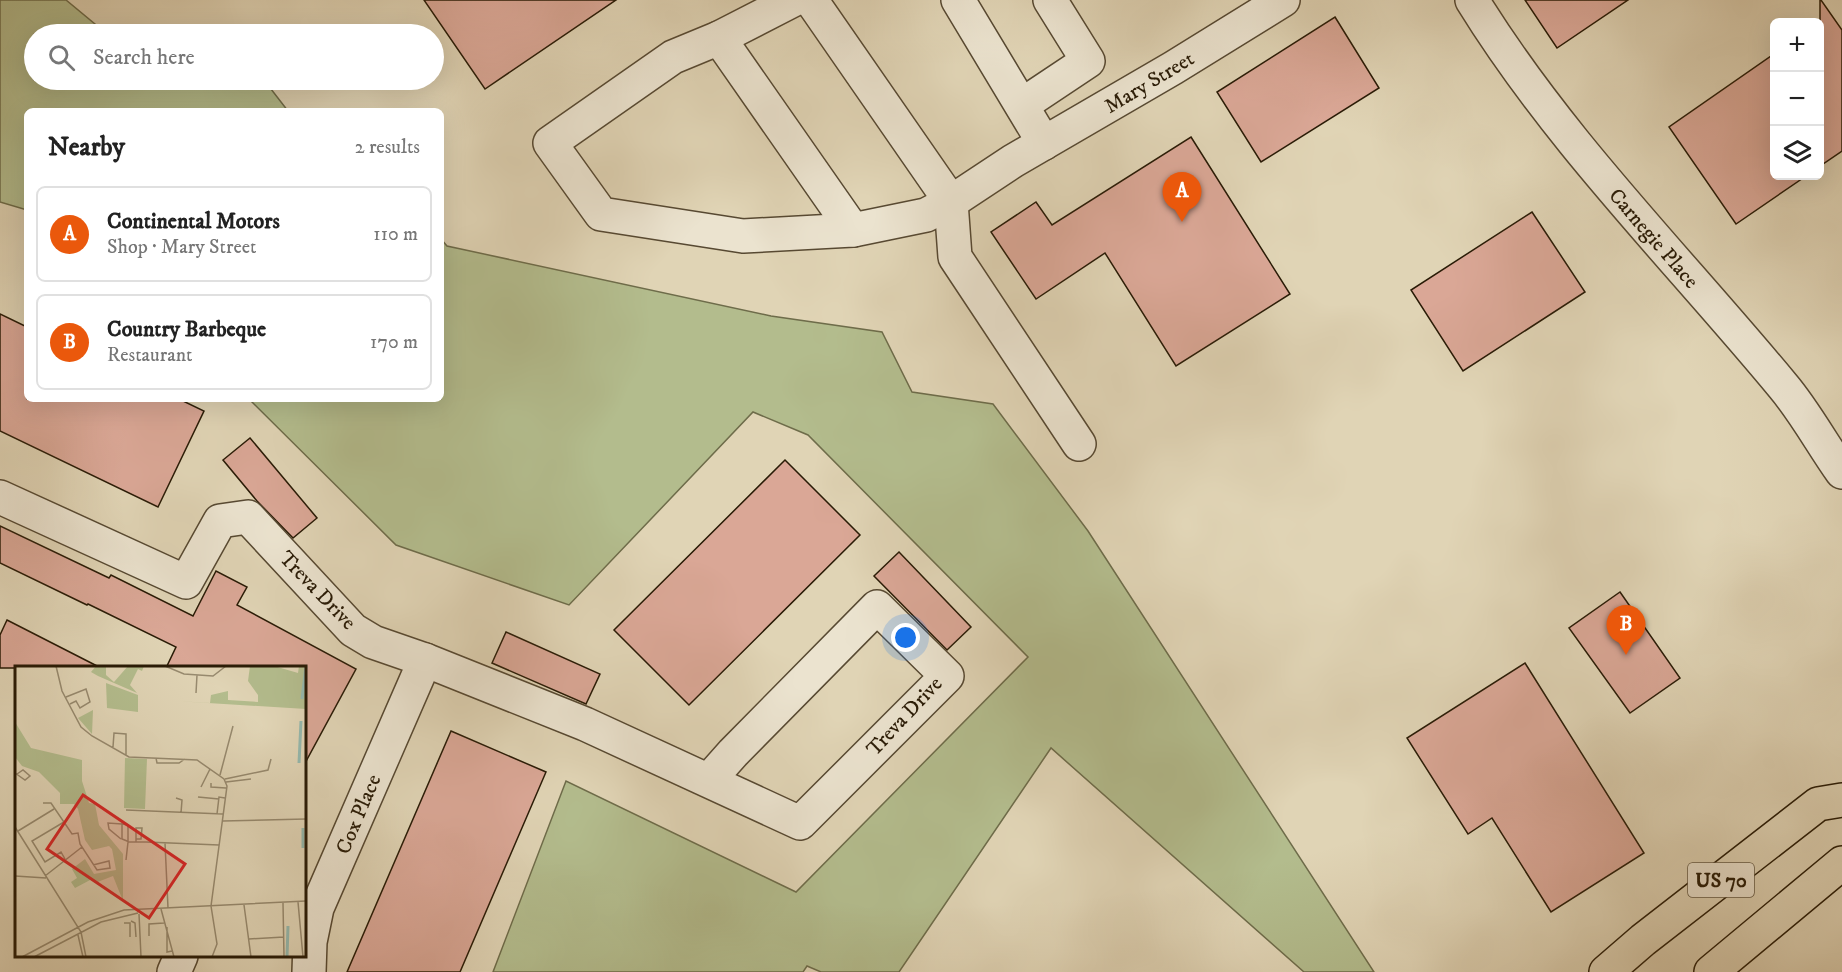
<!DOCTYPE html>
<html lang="en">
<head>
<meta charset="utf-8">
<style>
	body { margin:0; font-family:"IM FELL DW Pica",serif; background:#f6f6f6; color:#222 }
	.controls { position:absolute; right:18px; top:18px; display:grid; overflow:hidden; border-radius:9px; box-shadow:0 6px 24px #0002 }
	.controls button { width:54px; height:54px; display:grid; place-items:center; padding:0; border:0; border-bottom:2px solid #e0e0e0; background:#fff; color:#222; font:30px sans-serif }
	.you { position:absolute; left:906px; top:638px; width:21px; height:21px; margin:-15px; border:4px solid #fff; border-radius:50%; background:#1a73e8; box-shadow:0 0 0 9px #1a73e833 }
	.badge { display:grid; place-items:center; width:39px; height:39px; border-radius:50%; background:#ea580c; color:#fff; font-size:20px; font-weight:700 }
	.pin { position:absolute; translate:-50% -50px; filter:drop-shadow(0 2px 3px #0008) }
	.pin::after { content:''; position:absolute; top:32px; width:21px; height:18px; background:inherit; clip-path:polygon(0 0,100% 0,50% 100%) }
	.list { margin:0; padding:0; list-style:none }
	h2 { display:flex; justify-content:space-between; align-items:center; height:78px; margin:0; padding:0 24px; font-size:26px }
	h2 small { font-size:20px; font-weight:400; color:#767676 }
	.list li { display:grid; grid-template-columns:39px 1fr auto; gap:18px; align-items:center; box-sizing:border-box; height:96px; margin:0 12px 12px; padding:0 12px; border:2px solid #e0e0e0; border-radius:9px }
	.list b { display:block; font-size:22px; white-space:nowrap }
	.list p { margin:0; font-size:20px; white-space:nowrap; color:#767676 }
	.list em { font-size:20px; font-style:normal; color:#767676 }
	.icon { flex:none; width:33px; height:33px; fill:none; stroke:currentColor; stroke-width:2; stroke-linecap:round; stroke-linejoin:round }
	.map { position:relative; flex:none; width:1842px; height:972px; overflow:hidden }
	.search { position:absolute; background:#fff; box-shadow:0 6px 24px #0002; left:24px; top:24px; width:420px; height:66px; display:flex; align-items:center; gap:15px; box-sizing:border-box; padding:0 21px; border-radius:33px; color:#767676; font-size:22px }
	.panel { position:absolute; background:#fff; box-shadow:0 6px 24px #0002; left:24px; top:108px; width:420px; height:294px; border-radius:9px }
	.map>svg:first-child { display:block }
</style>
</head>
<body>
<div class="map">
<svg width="1842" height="972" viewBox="0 0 1842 972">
	<rect width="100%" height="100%" fill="#e0d4b5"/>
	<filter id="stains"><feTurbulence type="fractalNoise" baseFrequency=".00333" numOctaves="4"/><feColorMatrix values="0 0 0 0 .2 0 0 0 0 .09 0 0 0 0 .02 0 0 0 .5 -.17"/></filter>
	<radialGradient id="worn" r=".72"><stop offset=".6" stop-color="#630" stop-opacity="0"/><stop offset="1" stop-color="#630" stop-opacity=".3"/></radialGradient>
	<g fill="#b3bc8d" stroke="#6e6c4a" stroke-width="1.5">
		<path d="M 0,0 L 66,0 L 107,34 L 34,34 L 34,80 L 264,80 L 288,111 L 27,111 L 27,210 L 0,202 Z"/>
		<path d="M 441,239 L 447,246 L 771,316 L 882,332 L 912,392 L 993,404 L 1088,531 L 1374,972 L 1304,972 L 1051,748 L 899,972 L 821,972 L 807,966 L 803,972 L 493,972 L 566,781 L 796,892 L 1028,657 L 808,435 L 753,412 L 569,605 L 396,545 L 249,399 L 441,399 Z"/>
	</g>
	<g fill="#daa796" stroke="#291b06" stroke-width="1.5">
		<path d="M 424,0 L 616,0 L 485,89 Z"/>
		<path d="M 1525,0 L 1628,0 L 1557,48 Z"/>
		<path d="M 1820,0 L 1821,0 L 1842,30 L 1842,151 L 1820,166 Z"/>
		<path d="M 1335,17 L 1379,88 L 1261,162 L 1217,92 Z"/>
		<path d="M 1774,54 L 1774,176 L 1806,176 L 1736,224 L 1669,127 Z"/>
		<path d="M 1191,137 L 1290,294 L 1176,366 L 1105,253 L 1036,299 L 991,232 L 1036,202 L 1052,225 Z"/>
		<path d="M 1532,212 L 1585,292 L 1463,371 L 1411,290 Z"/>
		<path d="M 0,314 L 27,327 L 27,399 L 179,399 L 204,411 L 158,507 L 0,431 Z"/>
		<path d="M 250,438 L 317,518 L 293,538 L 257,501 L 223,460 Z"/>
		<path d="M 785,460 L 860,535 L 689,705 L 614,630 Z"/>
		<path d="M 0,526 L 109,578 L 111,575 L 193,616 L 216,571 L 247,587 L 237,605 L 356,669 L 304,765 L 304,668 L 166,668 L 176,647 L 88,604 L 87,605 L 0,563 Z"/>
		<path d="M 899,552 L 971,627 L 947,650 L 874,576 Z"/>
		<path d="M 1620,592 L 1680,678 L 1630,713 L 1569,628 Z"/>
		<path d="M 7,620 L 101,668 L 0,668 L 0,635 Z"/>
		<path d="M 506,632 L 600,674 L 586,704 L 492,663 Z"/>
		<path d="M 1525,663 L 1644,853 L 1551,912 L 1492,818 L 1468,834 L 1407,738 Z"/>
		<path d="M 451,731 L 546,772 L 460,972 L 347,972 Z"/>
	</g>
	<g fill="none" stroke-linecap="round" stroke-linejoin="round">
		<g stroke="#574932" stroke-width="36">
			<g id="minor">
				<path d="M 793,0 L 719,38 L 853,230 L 926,215 L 951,202 L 1013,161 L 1173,68 L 1283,0"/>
				<path d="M 811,0 L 951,202 L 955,257 L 1079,444"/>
				<path d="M 958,0 L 1044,143"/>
				<path d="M 1472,0 C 1559,141 1677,258 1783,386 C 1805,412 1822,444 1842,472"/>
				<path d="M 719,38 L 673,57 L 550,143 L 601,214 L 743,236 L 853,230"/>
				<path d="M 1022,105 L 1088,61 L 1050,0"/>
				<path d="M 0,497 L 186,582 L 220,521 L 248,517 L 353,630 L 373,642 L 425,660 L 585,724 L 800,823 L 947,676 L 877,607 L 733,753 L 709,780"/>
				<path d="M 174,972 L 181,956"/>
				<path d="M 309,972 L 310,942 L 317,908 L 425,660"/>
			</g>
		</g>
		<g stroke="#291b06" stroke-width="36">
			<g id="highway">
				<path d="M 1606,972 L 1643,940 L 1818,804 L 1842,800"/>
				<path d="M 1711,972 L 1842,863"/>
			</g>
		</g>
		<use href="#minor" stroke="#ebe3cf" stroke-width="33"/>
		<use href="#highway" stroke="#e0d4b5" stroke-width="33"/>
	</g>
	<g text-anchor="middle" stroke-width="4.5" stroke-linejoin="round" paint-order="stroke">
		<rect fill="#ebe3cf" stroke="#635742" stroke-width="1.5" x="1688" y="863" width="66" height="34" rx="4.5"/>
		<g font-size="20" font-weight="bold" fill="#291b06">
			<text x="1721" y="887">US 70</text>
		</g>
		<g font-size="21" fill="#291b06" stroke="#ebe3cf">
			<text transform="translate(1149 82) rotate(-31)" y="7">Mary Street</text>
			<text transform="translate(1654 238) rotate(49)" y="7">Carnegie Place</text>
			<text transform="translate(318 590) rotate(46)" y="7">Treva Drive</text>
			<text transform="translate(904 716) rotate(-47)" y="7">Treva Drive</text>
			<text transform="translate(358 814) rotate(-67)" y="7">Cox Place</text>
		</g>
	</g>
	<g transform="translate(15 666)">
		<rect width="291" height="291" fill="#e0d4b5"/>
		<path d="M 81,0 L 91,0 L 91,9 L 99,16 L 113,0 L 129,0 L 127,5 L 123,3 L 115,19 L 122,27 L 83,10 L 76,6 ZM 235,0 L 259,0 L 283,7 L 284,0 L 291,0 L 291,43 L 161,35 L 195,37 L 196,29 L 213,25 L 213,34 L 243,36 L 243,29 L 233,15 ZM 91,17 L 123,29 L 123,46 L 92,42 ZM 78,44 L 77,68 L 63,52 ZM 0,56 L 16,82 L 67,94 L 67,115 L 74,137 L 80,138 L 84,159 L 108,188 L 108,235 L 98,210 L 80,217 L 77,213 L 60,222 L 56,216 L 62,212 L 57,203 L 70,193 L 79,208 L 101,204 L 97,183 L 94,180 L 77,184 L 70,174 L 63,143 L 59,138 L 45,138 L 45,127 L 24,106 L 7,100 L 0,91 ZM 110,92 L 132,93 L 130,143 L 109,142 Z" fill="#b3bc8d"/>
		<path fill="none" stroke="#94b8ad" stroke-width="3" d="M 287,33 L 291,0M 284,97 L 286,55M 288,162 L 288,182M 272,291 L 273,260"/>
		<path fill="none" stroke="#978a6f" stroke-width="1.5" d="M 41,0 L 47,25 L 66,61 L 77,70 L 114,91 L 182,94 L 209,113 L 212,120 L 196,240M 150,0 L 169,8 L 198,10 L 211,0M 181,27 L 182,9M 51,31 L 71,23 L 75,36 L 65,42 L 61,35 L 55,38M 98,81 L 99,67 L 111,68 L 111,89M 141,92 L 142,97 L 164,97 L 170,93M 0,107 L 10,114 L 15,110 L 8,104 L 2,108M 205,109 L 218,60M 210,113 L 253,104 L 256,93M 211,116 L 236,113M 196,117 L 196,121 L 211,122M 186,121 L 195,103M 183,131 L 204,133M 161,132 L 167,134 L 166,147M 28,137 L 36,137 L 57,168 L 63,167 L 65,178 L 82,204 L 95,202 L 94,195 L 78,199M 111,144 L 208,148M 202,148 L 204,131 L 210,132M 208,155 L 291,153M 49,156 L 17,175 L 30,196 L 46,186 L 50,193M 0,161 L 66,266 L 71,291M 3,165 L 39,143M 106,173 L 94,163 L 93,157 L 107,158M 121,176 L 121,162 L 127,162 L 126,173 L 121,173M 150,177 L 153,242M 111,194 L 113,176 L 113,159 L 107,158 L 107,173 L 112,175 L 113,176 L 131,176 L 204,179M 0,210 L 31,212M 30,210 L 67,181M 283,236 L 288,291M 268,237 L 269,291M 229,239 L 236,291M 196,240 L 202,278 L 197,291M 146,243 L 159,291M 124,248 L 126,291M 116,255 L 120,257 L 121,271M 109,257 L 115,257 L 115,271M 152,261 L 152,286 L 157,285M 63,269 L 68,291M 134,270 L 134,258 L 149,257M 234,273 L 269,271M 7,291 L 73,256 L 109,244 L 291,235M 19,291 L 86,256 L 123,247"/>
		<path fill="#d62828" fill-opacity="0.15" stroke="#d62828" stroke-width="3" d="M 68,129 L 170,198 L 134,252 L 32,183 Z"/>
		<rect width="291" height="291" fill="none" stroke="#291b06" stroke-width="3"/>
	</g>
	<rect width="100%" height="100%" filter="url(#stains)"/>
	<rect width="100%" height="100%" fill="url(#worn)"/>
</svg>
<div class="controls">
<button>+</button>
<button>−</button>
<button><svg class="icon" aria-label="layers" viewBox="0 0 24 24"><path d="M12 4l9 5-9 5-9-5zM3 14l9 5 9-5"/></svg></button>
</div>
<div class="you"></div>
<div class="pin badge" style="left:1182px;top:222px">A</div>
<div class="pin badge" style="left:1626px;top:655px">B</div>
<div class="search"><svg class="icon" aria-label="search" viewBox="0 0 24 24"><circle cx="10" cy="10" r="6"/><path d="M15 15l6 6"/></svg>Search here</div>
<section class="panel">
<h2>Nearby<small>2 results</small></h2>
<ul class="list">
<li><span class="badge">A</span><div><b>Continental Motors</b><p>Shop · Mary Street</p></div><em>110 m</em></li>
<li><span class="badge">B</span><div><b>Country Barbeque</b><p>Restaurant</p></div><em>170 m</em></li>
</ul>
</section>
</div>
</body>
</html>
